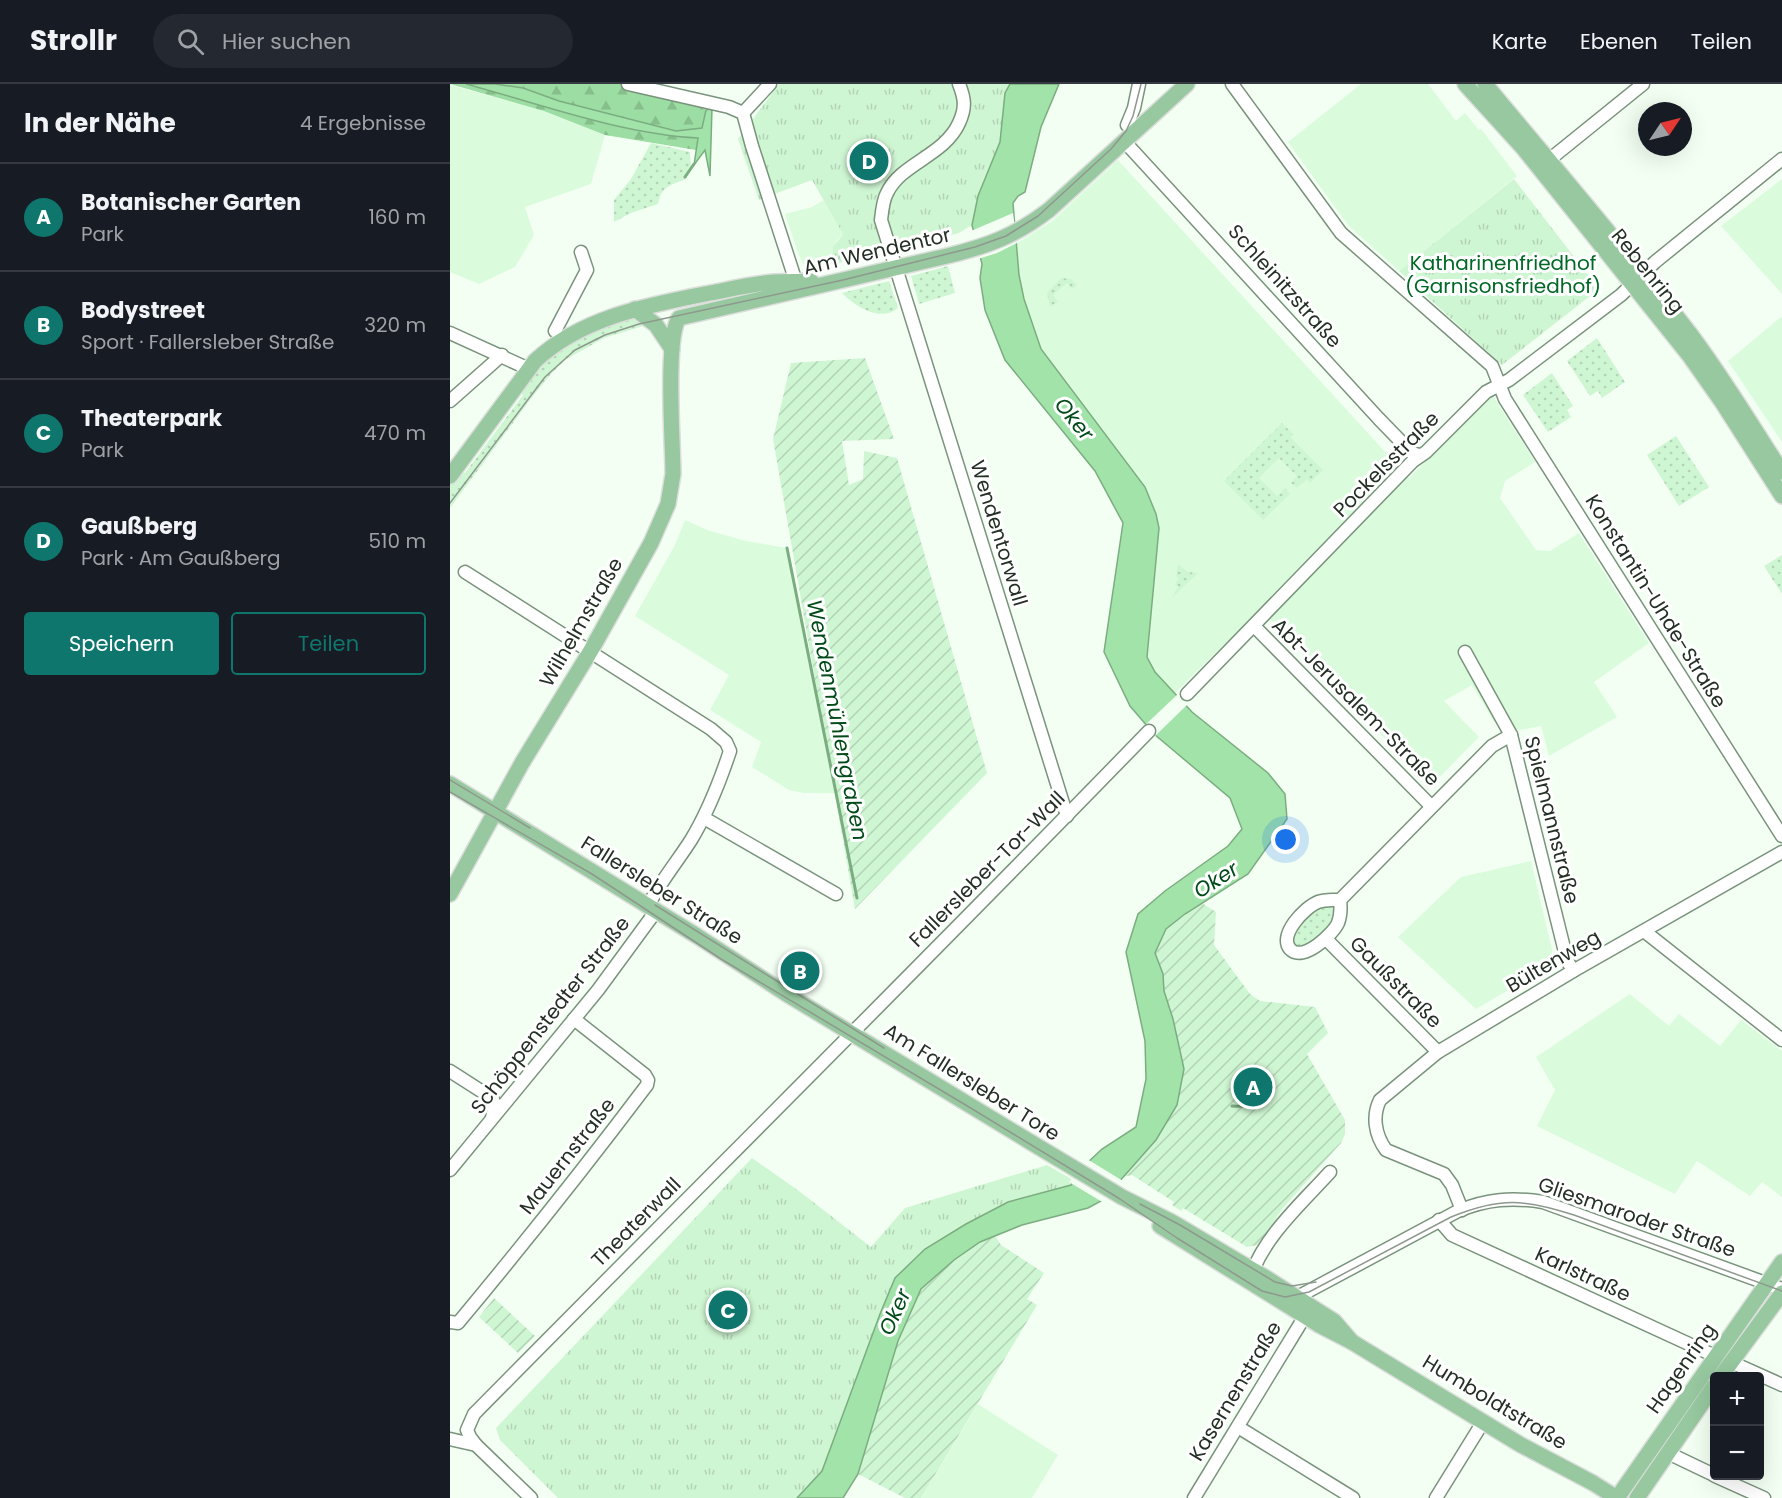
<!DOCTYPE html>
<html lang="de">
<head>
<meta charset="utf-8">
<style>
	body { margin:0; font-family:Poppins,sans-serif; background:#242831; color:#f1f3f6 }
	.controls { position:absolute; right:18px; bottom:18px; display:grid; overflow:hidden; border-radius:6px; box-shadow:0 6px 24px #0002 }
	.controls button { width:54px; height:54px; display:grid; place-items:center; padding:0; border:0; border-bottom:2px solid #363941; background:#171b24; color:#f1f3f6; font:30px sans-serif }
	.compass { position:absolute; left:1188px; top:18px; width:54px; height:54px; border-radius:50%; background:#171b24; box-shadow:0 6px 24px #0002; rotate:55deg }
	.you { position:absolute; left:836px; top:756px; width:21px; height:21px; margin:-15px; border:4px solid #fff; border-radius:50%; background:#1a73e8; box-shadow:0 0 0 9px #1a73e833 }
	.badge { display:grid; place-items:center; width:39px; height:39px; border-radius:50%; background:#0f766e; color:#fff; font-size:20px; font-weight:700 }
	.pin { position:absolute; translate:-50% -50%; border:3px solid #fff; box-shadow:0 2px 6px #0006 }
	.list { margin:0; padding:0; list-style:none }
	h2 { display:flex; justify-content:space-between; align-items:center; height:78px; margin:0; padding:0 24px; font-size:26px }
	h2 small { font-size:20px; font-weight:400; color:#9ea1a6 }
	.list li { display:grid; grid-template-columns:39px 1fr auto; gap:18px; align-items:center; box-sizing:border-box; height:108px; padding:0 24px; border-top:2px solid #363941 }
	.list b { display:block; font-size:22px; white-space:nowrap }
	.list p { margin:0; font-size:20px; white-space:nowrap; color:#9ea1a6 }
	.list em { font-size:20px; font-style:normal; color:#9ea1a6 }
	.actions { display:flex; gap:12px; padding:18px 24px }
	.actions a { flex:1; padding:14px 0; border:2px solid #0f766e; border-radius:6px; text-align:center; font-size:21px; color:#0f766e }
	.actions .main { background:#0f766e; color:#fff }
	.icon { flex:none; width:33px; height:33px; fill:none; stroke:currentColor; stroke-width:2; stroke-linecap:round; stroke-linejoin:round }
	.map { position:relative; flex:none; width:1332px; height:1414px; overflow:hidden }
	header { display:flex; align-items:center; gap:36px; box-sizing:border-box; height:84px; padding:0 30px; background:#171b24; border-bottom:2px solid #363941 }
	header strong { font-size:28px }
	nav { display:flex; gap:33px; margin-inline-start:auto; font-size:21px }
	.search { width:420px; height:54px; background:#242831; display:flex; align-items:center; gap:15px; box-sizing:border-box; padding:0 21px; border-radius:33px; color:#9ea1a6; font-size:22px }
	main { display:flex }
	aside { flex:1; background:#171b24 }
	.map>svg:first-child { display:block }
</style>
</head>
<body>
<header>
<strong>Strollr</strong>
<div class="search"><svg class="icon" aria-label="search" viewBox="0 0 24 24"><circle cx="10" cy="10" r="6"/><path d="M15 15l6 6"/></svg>Hier suchen</div>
<nav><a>Karte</a><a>Ebenen</a><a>Teilen</a></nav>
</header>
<main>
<aside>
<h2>In der Nähe<small>4 Ergebnisse</small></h2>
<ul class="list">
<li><span class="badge">A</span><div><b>Botanischer Garten</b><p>Park</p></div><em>160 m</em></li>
<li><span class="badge">B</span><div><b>Bodystreet</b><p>Sport · Fallersleber Straße</p></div><em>320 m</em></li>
<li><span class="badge">C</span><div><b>Theaterpark</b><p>Park</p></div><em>470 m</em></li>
<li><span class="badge">D</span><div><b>Gaußberg</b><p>Park · Am Gaußberg</p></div><em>510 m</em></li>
</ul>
<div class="actions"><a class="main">Speichern</a><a>Teilen</a></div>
</aside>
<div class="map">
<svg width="1332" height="1414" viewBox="0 0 1332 1414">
	<defs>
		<pattern id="grass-dots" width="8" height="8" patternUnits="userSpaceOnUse" patternTransform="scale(1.5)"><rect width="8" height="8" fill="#cff6d3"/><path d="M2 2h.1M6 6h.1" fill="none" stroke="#b2d3b5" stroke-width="1.8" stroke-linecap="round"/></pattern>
		<pattern id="forest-firs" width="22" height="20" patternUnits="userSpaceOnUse" patternTransform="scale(1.5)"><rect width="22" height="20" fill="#9cdda3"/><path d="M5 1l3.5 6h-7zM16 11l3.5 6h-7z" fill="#86be8c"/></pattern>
		<pattern id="park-tufts" width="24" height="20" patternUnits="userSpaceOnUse" patternTransform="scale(1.5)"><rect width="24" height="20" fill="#cff6d3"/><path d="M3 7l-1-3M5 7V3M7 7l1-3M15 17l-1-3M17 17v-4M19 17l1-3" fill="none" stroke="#b2d3b5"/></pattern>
		<pattern id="garden-furrows" width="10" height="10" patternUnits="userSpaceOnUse" patternTransform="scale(1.5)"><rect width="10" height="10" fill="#cff6d3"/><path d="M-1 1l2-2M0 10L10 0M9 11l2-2" fill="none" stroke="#b2d3b5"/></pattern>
	</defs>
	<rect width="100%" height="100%" fill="#f4fff4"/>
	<g fill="#dafcdd">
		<path d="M 911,0 L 978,0 L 1006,37 L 1015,29 L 1029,46 L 1031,45 L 1067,92 L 949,187 L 898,141 L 838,58 Z"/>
		<path d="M 0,1 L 94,27 L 155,51 L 141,100 L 75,123 L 84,151 L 65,183 L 29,200 L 0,188 Z"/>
		<path d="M 668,76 L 959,394 L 1042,310 L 1085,378 L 1055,397 L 1050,414 L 1086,466 L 1100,467 L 1129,449 L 1199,559 L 1144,598 L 1167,633 L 1099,672 L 1091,642 L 1070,646 L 1044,638 L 1022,601 L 994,617 L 1029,653 L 981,702 L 810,525 L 724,610 L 705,588 L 697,573 L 709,444 L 677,378 L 662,362 L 591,265 L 574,215 L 569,191 L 567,159 L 602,137 Z"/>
		<path d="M 1332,95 L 1332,210 L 1271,142 Z"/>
		<path d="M 374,116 L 393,150 L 387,156 L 381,171 L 381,181 L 356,186 L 348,169 L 335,130 L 362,123 Z"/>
		<path d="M 1332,232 L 1332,358 L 1278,277 Z"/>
		<path d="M 235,436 L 257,446 L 296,457 L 337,464 L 386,709 L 354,709 L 339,706 L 302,683 L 311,658 L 260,626 L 279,591 L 185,532 L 225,461 Z"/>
		<path d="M 1081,777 L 1104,874 L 1101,881 L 1026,925 L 948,853 L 1011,793 Z"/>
		<path d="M 1180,910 L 1219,942 L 1229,930 L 1270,962 L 1291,936 L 1332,967 L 1332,1113 L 1312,1098 L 1300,1112 L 1247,1077 L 1225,1110 L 1087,1042 L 1105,1006 L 1086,973 Z"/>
		<path d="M 528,1320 L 608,1371 L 582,1414 L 471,1414 Z"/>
	</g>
	<g fill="url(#grass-dots)">
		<path d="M 201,59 L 240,68 L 241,82 L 236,95 C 220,102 212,101 208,120 L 181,129 L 164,138 L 164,116 L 181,95 Z"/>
		<path d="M 498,182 L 505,209 L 469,220 L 461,192 Z"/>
		<path d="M 611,194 L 621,195 L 627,201 L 622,205 L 617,199 L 603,211 L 608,218 L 600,223 L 597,209 Z"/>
		<path d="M 439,197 L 448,224 C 430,239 405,222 392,209 Z"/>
		<path d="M 179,234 L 190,234 L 200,240 L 154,254 L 115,276 L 101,290 L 80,316 L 0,424 L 0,401 L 5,395 L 8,396 L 13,389 L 15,389 L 73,311 L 70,308 C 98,266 132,249 179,234 Z"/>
		<path d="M 1147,254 L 1175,298 L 1152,314 L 1148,307 L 1140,312 L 1117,277 Z"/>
		<path d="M 1102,289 L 1123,322 L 1117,326 L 1121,333 L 1098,348 L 1073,311 Z"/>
		<path d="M 832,339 L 843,350 L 840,353 L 873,386 L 860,399 L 857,395 L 847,404 L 841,399 L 847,392 L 829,374 L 809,394 L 827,412 L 835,404 L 840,410 L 813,436 L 774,397 Z"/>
		<path d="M 1226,352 L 1259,403 L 1229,422 L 1197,371 Z"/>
		<path d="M 1332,471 L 1332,510 L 1314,482 Z"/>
		<path d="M 728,480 L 738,488 L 748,489 L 722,514 L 728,502 L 725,501 L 728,494 L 726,492 Z"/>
		<path d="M 883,820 L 885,824 C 882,843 866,864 845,864 L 841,852 L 845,842 L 866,822 Z"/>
	</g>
	<g fill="url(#forest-firs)">
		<path d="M 0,0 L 16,0 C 90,20 171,50 249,54 L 246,66 L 155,51 L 94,27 Z"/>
		<path d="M 46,0 L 178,0 L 226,11 L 256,26 L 253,44 L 226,47 L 205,43 L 109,17 L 73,4 Z"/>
	</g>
	<g fill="url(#park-tufts)">
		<path d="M 329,0 L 560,0 L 555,9 L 550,58 L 528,112 L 522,141 L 509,149 L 381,181 L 383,163 L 393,150 L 362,96 L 309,116 L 288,55 Z"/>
		<path d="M 1064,95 L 1149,205 L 1052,281 L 949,187 Z"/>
		<path d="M 302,1074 L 349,1107 L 421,1163 L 455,1124 L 597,1081 L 625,1097 L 621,1101 L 558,1118 L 516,1140 L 475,1165 L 445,1194 L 430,1230 L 372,1387 L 347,1414 L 108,1414 L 50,1356 L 46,1344 Z"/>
	</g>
	<g fill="url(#garden-furrows)">
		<path d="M 415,274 L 444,355 L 392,357 L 399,401 L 413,395 L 414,367 L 447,374 L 537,689 L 405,825 L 323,355 L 341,279 Z"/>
		<path d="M 752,819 L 766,828 L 764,861 L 800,910 L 810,917 L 865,923 L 878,949 L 857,970 L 895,1036 L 895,1050 L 891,1059 L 833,1124 L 808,1161 L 797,1163 L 733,1124 L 731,1127 L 722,1121 L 724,1118 L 682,1091 L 672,1093 L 706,1056 L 734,985 L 723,935 L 714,907 L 713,890 L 705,869 L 716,845 Z"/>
		<path d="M 545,1152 L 551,1161 L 594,1189 L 577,1215 L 587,1221 L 471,1414 L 455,1414 L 408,1390 L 448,1257 L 471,1205 L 504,1176 L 530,1158 Z"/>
		<path d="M 44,1214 L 85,1252 L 68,1269 L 29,1233 Z"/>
	</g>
	<g fill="#a2e3a9" stroke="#7cad81" stroke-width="1.5">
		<path d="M 16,0 L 45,0 L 73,4 L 109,17 L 226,47 L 252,44 L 256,26 L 262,24 L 260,92 L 255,66 L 244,81 L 248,54 C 171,50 90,20 16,0 Z"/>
		<path d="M 560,0 L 609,0 L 591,43 L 575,108 L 568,112 L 563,119 L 569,191 L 574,215 L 591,265 L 695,403 L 706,430 L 709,444 L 697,573 L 705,588 L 742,628 L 818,689 L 835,710 L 837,735 L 798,790 L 735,830 L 716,845 L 705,869 L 713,890 L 714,907 L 723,935 L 734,985 L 727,1021 L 706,1056 L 653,1116 L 638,1124 L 572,1141 L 530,1158 L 504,1176 L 471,1205 L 448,1257 L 408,1390 L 393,1414 L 347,1414 L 372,1387 L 430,1230 L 445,1194 L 475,1165 L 516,1140 L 558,1118 L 621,1101 L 636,1080 L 652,1065 L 686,1043 L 696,995 L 695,957 L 676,868 L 688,830 L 715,807 L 778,762 L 792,745 L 780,714 L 704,650 L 680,622 L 654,568 L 673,439 L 645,387 L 555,276 L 535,226 L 530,194 L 532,180 L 522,141 L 528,112 L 550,58 L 555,9 Z"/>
	</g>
	<g fill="#f4fff4">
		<path d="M 563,129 L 567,159 L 547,169 L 528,175 L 521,147 Z"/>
		<path d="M 728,610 L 738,620 L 703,654 L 693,643 Z"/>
		<path d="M 637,1075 L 673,1097 L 654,1119 L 619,1098 Z"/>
	</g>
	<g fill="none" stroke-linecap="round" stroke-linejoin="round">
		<g stroke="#7cad81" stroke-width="3">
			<path d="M 235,93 L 244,80"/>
			<path d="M 337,464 L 407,814"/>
			<path d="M 782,1022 C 796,1023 808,1023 817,1011"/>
		</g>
		<g stroke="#7a937c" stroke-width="15">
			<g id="minor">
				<path d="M 178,0 L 279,23 L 293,29"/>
				<path d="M 509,0 C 515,15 516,24 509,39 C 494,72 451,79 437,109 C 433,116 432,127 431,136 L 617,732"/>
				<path d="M 782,0 L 891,149 L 1042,282 L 1055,315 L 1332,752"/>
				<path d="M 293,29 L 302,62 L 346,198 L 344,205"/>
				<path d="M 293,29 L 320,0"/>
				<path d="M 677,41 L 684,24 L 689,0"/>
				<path d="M 674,57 L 929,335 L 962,369 L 969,371"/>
				<path d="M 1099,76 L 1193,0"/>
				<path d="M 105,247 L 137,186 L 131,168"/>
				<path d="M 0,249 L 79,285"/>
				<path d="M 0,317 L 52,271"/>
				<path d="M 15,488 L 261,645 L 276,658 L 280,667 C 270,697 258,728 241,756 C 227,778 210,798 198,822"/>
				<path d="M 804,542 L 981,722"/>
				<path d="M 1015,568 L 1061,651 L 1117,876 L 1123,887"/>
				<path d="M 737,610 L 963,377 L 976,368 L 1036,308 L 1059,296 L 1171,211 L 1205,178 L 1332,75"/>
				<path d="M 254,734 L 386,810"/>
				<path d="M 890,816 C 891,824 891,831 888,839 C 883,850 853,879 840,865 C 828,851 855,823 868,818 C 875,815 882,816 890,816 L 1042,662 L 1061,651"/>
				<path d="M 1194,847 L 1332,956"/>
				<path d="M 876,855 L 988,968"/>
				<path d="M 0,987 L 42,1014 L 45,1020 L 42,1034"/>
				<path d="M 0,1086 L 148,906 L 206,827"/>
				<path d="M 1012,1126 L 1002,1101 L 994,1090 L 936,1066 C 925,1051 922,1032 930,1016 L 988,968 L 1123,887 L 1332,768"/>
				<path d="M 989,1136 L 1002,1151 L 1265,1272"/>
				<path d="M 800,1194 C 814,1152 852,1119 880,1088"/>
				<path d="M 840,1217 L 1008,1127 C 1037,1115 1062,1113 1093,1118 L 1332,1205"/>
				<path d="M 0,1238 L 8,1239 C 73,1161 136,1082 197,1001 L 198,996 L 195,991 L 124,935"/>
				<path d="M 1281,1278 L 1332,1301"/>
				<path d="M 788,1343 L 903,1414"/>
				<path d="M 0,1355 L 26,1361 L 81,1414"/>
				<path d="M 26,1361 L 20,1353 L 17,1346 L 24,1330 C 249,1102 476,877 699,647"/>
				<path d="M 1218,1369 L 1264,1391"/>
				<path d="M 1265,1392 L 1314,1414"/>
				<path d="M 744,1414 L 855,1232"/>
				<path d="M 986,1414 L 1033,1338"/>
			</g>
		</g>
		<g stroke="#dcdedc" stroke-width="18">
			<g id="major">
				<path d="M 1015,0 L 1074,65 L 1239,271 L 1272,318 L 1332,412"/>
				<path d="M 1035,0 C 1104,83 1175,165 1241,251 C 1274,295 1302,342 1332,388"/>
				<path d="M 185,225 L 206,241 L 222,265"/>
				<path d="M 0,392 L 85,277 C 132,233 199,221 260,209 C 281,205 302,200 324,198 C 336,197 348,198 361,197"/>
				<path d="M 0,700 L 247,852 L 335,909 L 582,1059 L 672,1113 L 722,1138 L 818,1195 L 884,1237 L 902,1258"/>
				<path d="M 0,810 L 72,679 L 140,568 L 201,459 L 218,420 L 223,390 C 223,360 215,254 229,234 L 497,172 C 538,162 565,152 599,126 L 737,0"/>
				<path d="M 710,1142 L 869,1241 L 902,1258 L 1071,1361 L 1143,1399 L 1167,1414 L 1332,1178"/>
				<path d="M 1271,1292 L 1332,1209"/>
				<path d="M 1187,1414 L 1264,1302"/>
			</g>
		</g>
		<use href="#minor" stroke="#fff" stroke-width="12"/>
		<use href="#major" stroke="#97c89f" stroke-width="15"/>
		<g stroke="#8e998e" stroke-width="1.5">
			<path d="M 0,419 L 95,293 L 125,266 L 155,251 L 189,240 L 393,196 L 525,163 L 556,152 L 588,132 L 661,65 L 676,47 L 683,32 L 691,0"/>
			<path d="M 0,696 L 80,744"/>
			<path d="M 0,708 L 142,790 L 271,875 L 519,1023 L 670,1115 L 727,1154 L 812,1207 L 835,1213 L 859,1208 L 1001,1133 C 1050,1113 1075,1115 1124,1131 L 1332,1207"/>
			<path d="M 205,821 L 434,964"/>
			<path d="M 690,1120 L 730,1141 L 825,1198 L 842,1202 L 866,1198"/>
		</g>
	</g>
	<g text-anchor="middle" stroke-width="6" stroke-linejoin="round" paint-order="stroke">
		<g font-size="20" fill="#242f25" stroke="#fff">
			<text transform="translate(427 167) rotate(-13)" y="7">Am Wendentor</text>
			<text transform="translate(1198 187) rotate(51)" y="7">Rebenring</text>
			<text transform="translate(835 202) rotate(48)" y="7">Schleinitzstraße</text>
			<text transform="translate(936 380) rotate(-45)" y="7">Pockelsstraße</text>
			<text transform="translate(549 449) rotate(73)" y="7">Wendentorwall</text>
			<text transform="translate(1206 517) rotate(58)" y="7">Konstantin-Uhde-Straße</text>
			<text transform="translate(131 538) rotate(-60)" y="7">Wilhelmstraße</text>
			<text transform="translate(906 618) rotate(45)" y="7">Abt-Jerusalem-Straße</text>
			<text transform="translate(1102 736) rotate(76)" y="7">Spielmannstraße</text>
			<text transform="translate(537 785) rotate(-45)" y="7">Fallersleber-Tor-Wall</text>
			<text transform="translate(212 806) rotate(32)" y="7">Fallersleber Straße</text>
			<text transform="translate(1103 877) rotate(-30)" y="7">Bültenweg</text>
			<text transform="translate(946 898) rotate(45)" y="7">Gaußstraße</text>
			<text transform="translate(100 931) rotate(-52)" y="7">Schöppenstedter Straße</text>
			<text transform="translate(522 998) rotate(32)" y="7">Am Fallersleber Tore</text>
			<text transform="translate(117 1072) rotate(-52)" y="7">Mauernstraße</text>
			<text transform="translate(1187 1133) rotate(19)" y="7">Gliesmaroder Straße</text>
			<text transform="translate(186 1138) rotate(-45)" y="7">Theaterwall</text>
			<text transform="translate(1133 1190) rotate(25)" y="7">Karlstraße</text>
			<text transform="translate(1231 1284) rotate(-55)" y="7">Hagenring</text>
			<text transform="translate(785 1307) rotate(-59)" y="7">Kasernenstraße</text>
			<text transform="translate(1045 1318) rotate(31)" y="7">Humboldtstraße</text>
		</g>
		<g font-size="20" fill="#006925" stroke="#fff">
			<text x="1053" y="186">Katharinenfriedhof<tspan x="1053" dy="23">(Garnisonsfriedhof)</tspan></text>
		</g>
		<g font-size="21" font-style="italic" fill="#004b18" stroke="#fff">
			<text transform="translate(624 335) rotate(51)" y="7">Oker</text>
			<text transform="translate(387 636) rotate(79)" y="7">Wendenmühlengraben</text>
			<text transform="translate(766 796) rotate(-33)" y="7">Oker</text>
			<text transform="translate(445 1228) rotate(-66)" y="7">Oker</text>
		</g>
	</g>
</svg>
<div class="controls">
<button>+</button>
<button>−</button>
</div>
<svg class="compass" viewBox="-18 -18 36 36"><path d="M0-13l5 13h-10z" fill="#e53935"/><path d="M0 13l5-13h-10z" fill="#9ea1a6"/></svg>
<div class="you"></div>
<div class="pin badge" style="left:803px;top:1003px">A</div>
<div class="pin badge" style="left:350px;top:887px">B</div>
<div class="pin badge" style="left:278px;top:1226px">C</div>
<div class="pin badge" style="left:419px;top:77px">D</div>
</div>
</main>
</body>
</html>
